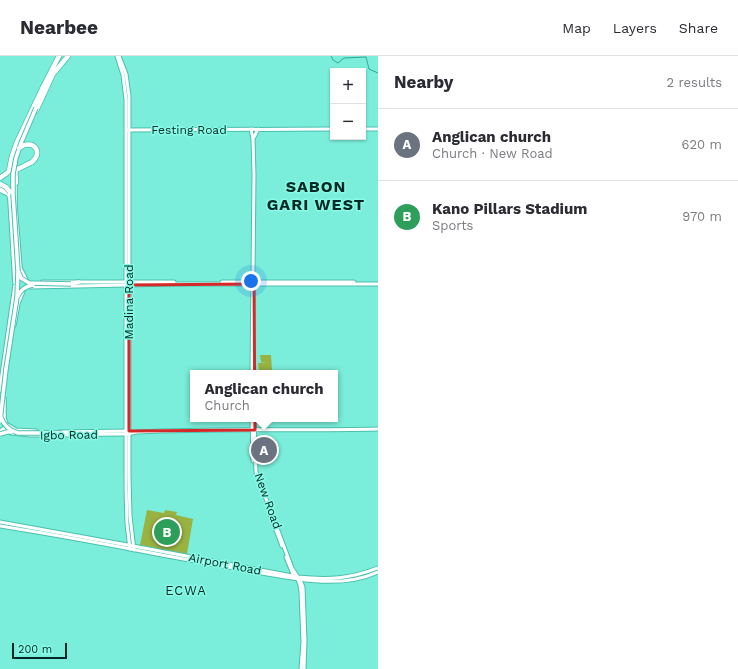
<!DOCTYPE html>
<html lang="en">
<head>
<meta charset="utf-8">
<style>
	body { margin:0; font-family:"Work Sans",sans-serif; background:#f2f2f3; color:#2b2b33 }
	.controls { position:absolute; right:12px; top:12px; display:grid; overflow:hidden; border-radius:0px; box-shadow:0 1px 3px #0004 }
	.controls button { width:36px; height:36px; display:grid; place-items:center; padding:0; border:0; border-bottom:1px solid #e1e1e2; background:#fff; color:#2b2b33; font:20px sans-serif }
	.scale { position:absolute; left:12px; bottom:10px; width:55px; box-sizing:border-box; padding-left:4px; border:2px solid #022923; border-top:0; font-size:11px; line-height:14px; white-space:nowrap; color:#022923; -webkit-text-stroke:3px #88fbe7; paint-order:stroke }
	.you { position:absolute; left:251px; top:225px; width:14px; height:14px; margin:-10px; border:3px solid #fff; border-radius:50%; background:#1a73e8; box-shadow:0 0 0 6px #1a73e833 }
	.badge { display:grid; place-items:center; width:26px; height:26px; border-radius:50%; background:#a71857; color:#fff; font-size:13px; font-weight:700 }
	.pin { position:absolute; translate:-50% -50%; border:2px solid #fff; box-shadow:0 1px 4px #0006 }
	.popup { position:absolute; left:190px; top:314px; width:148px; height:52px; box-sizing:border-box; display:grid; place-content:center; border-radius:0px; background:#fff; filter:drop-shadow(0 1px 3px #0005); font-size:13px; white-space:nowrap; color:#7c7c81 }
	.popup b { font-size:15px; color:#2b2b33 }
	.popup::after { content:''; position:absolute; left:50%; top:100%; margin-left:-8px; border:8px solid transparent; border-top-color:#fff }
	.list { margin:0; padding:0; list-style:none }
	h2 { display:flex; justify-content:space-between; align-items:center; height:52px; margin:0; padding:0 16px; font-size:17px }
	h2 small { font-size:13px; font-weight:400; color:#7c7c81 }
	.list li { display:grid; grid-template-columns:26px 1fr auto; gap:12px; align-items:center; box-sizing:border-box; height:72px; padding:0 16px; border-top:1px solid #e1e1e2 }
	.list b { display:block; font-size:15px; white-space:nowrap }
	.list p { margin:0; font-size:13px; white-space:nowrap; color:#7c7c81 }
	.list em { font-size:13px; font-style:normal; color:#7c7c81 }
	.map { position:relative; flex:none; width:378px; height:613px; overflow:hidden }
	header { display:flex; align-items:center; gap:24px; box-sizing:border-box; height:56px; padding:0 20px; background:#fff; border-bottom:1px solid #e1e1e2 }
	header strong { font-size:19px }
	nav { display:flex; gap:22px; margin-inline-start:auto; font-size:14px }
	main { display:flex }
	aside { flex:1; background:#fff }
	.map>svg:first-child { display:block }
</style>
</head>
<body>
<header>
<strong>Nearbee</strong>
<nav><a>Map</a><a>Layers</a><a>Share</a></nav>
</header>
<main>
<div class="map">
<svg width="378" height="613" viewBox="0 0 378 613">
	<rect width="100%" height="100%" fill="#7aeeda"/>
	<g fill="#99b342">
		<path d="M 260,299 L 271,299 L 272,314 L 259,315 L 258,307 L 267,306 L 261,306 Z"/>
		<path d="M 147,454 L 164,457 L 165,454 L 177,456 L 176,459 L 193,463 L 187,498 L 140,489 Z"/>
	</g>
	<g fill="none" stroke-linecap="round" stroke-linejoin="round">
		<path stroke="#39a595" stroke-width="1" d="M 331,0 L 333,4 L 338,7 L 344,2 L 366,1 L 369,13 L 378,17"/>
		<g stroke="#48c0ae" stroke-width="5">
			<g id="secondary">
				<path d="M 117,0 L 123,19 L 126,44 L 126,431 L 127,468 L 130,493"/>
				<path d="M 119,0 L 126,18 L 129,40 L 129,419 L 130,460 L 134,494"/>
				<path d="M 251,73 L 253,83 L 254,119 L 252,317"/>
				<path d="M 363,73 L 378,73"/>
				<path d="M 127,74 L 333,73"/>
				<path d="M 253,83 L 258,73"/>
				<path d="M 42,226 L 174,226"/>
				<path d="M 222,226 L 354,226"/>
				<path d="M 30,231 L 175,228 L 378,228"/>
				<path d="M 252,363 L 253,405"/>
				<path d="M 254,363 L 256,416 L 292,512 L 301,526 L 303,531 L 305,585 L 304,613"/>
				<path d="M 6,368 L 16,374 L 36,375"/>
				<path d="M 4,373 L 11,377 L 30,379 L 126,378 C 130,378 134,376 138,376 C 218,372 298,375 378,373"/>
				<path d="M 59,376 L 128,375"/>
				<path d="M 270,458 L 282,490"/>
				<path d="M 0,466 L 133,490 L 298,521 C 328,524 350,523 378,512"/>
				<path d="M 0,470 C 56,479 111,489 167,500 C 196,505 226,511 256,516 C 296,523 340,533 378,516"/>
				<path d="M 286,501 L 293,518"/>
				<path d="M 298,524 L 300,529 L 301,536 L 303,586 L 301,613"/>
			</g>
		</g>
		<g stroke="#48c0ae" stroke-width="5.5">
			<g id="primary">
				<path d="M 15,130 L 15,149 L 20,212 L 27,226"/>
				<path d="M 5,136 L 9,139 L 10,144 L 15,227"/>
				<path d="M 71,228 L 79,226"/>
				<path d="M 14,269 L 18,247 L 23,235"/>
				<path d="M 0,334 L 15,230"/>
				<path d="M 0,377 L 2,374 L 5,372 L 6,368 L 4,362 L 4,343"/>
				<path d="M 62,378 L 70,379"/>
			</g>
		</g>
		<g stroke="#48c0ae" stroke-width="6">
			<g id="highway">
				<path d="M 36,55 L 53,18 L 68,0"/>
				<path d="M 15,111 L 16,127"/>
				<path d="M 14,115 L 32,106"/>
				<path d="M 0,122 L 7,117 L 9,115 L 12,100 L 17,86 L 43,31 L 59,0"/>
				<path d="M 0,133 C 4,137 8,137 12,134"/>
			</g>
		</g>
		<use href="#secondary" stroke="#fff" stroke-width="3"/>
		<use href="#primary" stroke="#fff" stroke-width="3.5"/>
		<use href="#highway" stroke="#fff" stroke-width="4.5"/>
		<g stroke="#48c0ae" stroke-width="5.5" stroke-linecap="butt">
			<g id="primary-bridge">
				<path d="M 19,217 L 21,222 L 29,227 L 71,228"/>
				<path d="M 18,240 C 21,233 26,230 33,229"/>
				<path d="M 1,361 C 4,370 9,374 18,377 L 62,377"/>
				<path d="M 0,365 L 6,313 L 17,241 L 18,215 L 13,138 L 13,118 L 16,102 L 21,87 L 36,52"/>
				<path d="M 0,378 L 7,376 L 12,376"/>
			</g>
		</g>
		<g stroke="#48c0ae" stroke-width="6" stroke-linecap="butt">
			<g id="highway-bridge">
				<path d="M 19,92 C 33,82 44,96 32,106"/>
				<path d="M 0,128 L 6,131 L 10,136"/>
			</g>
		</g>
		<use href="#primary-bridge" stroke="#fff" stroke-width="3.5"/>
		<use href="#highway-bridge" stroke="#fff" stroke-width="4.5"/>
	</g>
	<path fill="none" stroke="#d62828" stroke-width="3" stroke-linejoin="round" d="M 254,228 L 255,374 L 129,375 L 129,229 Z"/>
	<g text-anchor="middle" stroke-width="3" stroke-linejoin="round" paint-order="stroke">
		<g font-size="12" fill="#022923" stroke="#88fbe7">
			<text x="189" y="78">Festing Road</text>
			<text transform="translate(129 246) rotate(-90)" y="4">Madina Road</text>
			<text transform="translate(69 379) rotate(-1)" y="4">Igbo Road</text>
			<text transform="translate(268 445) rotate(70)" y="4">New Road</text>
			<text transform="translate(225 508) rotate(11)" y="4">Airport Road</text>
		</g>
		<g font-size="13" letter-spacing="1" fill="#022923" stroke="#88fbe7">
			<text x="186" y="539">ECWA</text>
		</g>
		<g font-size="16" font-weight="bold" letter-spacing="1" fill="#022923" stroke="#88fbe7">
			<text x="316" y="136">SABON<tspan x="316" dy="18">GARI WEST</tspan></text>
		</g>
	</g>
</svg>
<div class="controls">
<button>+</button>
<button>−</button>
</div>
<div class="scale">200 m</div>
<div class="you"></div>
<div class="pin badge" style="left:264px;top:394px;background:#6b7280">A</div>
<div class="popup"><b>Anglican church</b>Church</div>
<div class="pin badge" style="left:167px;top:476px;background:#2e9e5b">B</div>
</div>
<aside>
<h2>Nearby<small>2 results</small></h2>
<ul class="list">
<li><span class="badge" style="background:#6b7280">A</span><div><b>Anglican church</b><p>Church · New Road</p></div><em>620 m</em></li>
<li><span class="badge" style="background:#2e9e5b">B</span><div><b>Kano Pillars Stadium</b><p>Sports</p></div><em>970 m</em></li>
</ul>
</aside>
</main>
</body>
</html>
